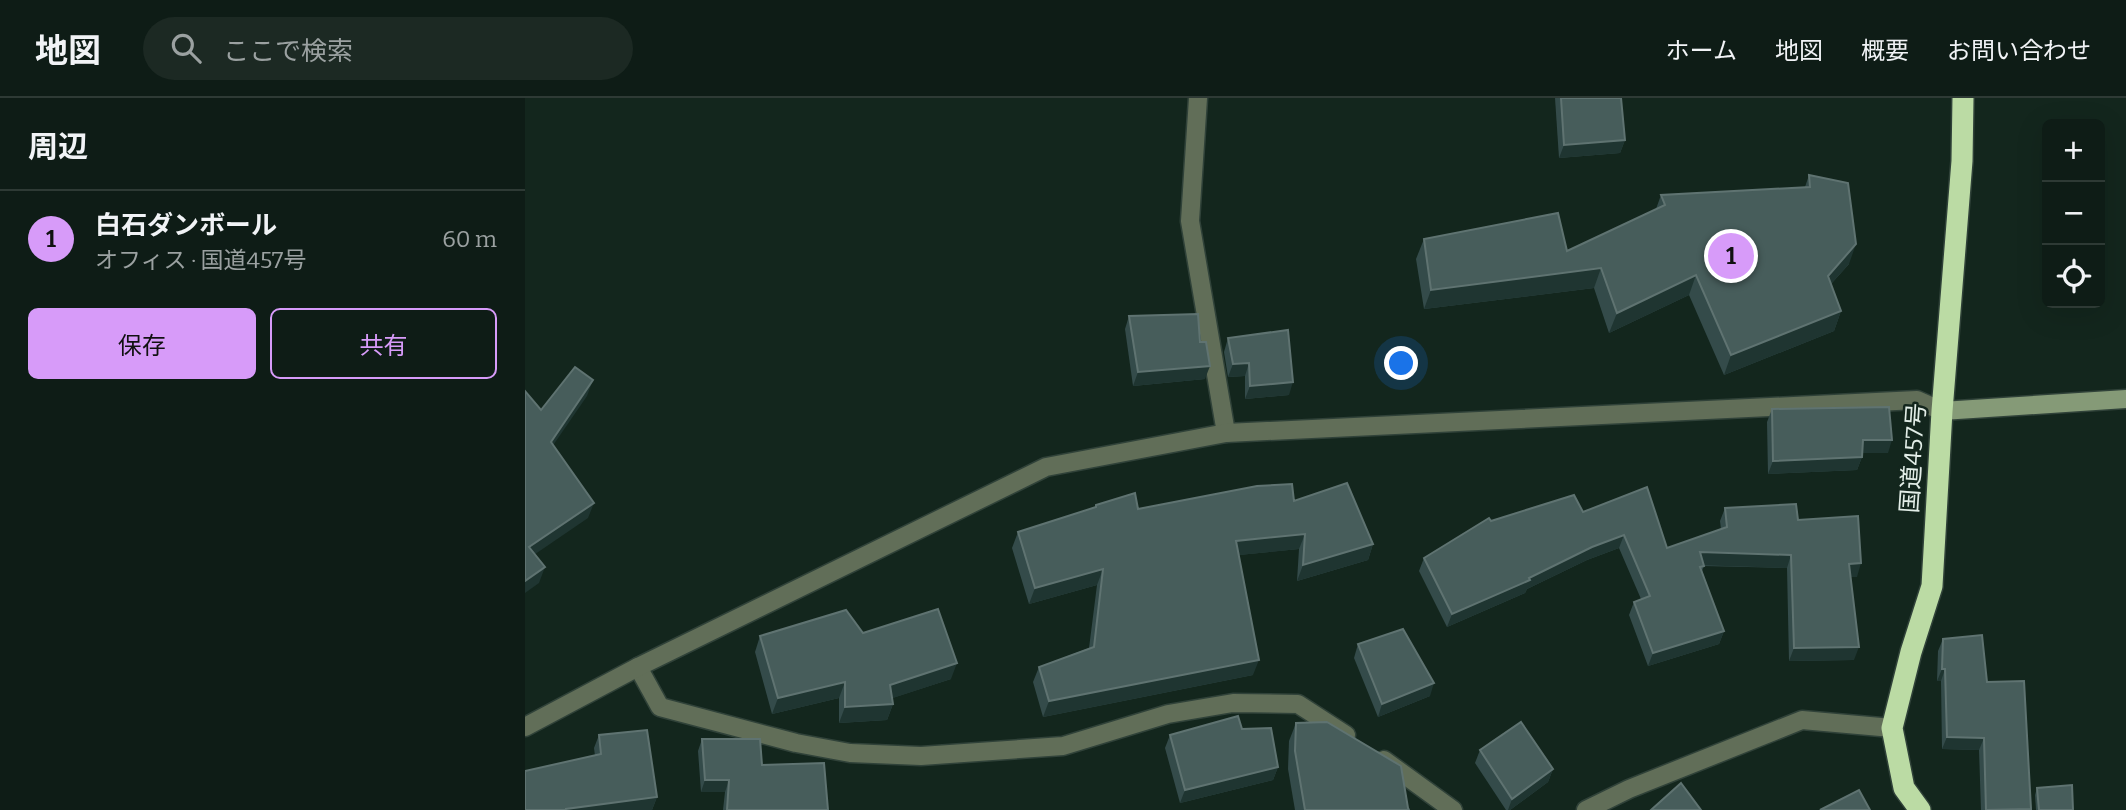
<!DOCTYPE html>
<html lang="ja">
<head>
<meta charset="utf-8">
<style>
	body { margin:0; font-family:Bitter,"Noto Sans JP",serif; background:#1c2923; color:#f1f3f6 }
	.controls { position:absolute; right:21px; top:21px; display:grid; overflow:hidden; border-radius:10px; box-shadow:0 7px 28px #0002 }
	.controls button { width:63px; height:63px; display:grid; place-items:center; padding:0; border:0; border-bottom:2px solid #2e3a35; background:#0e1c16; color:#f1f3f6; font:35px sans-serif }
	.you { position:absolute; left:877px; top:266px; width:24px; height:24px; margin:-18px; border:5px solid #fff; border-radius:50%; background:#1a73e8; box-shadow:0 0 0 10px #1a73e833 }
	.badge { display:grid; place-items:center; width:46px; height:46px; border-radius:50%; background:#d79bf9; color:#111; font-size:23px; font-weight:700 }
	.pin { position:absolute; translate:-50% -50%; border:4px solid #fff; box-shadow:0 2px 7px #0006 }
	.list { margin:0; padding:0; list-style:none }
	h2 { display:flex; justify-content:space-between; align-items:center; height:91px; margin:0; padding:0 28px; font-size:30px }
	h2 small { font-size:23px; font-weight:400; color:#9ba1a1 }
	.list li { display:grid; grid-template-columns:46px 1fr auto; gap:21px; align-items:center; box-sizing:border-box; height:98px; padding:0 28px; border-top:2px solid #2e3a35 }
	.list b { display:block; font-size:26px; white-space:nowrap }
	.list p { margin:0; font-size:23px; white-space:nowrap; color:#9ba1a1 }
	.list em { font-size:23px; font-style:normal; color:#9ba1a1 }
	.actions { display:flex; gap:14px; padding:21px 28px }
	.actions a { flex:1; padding:16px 0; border:2px solid #d79bf9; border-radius:10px; text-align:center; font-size:24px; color:#d79bf9 }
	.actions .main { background:#d79bf9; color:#111 }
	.icon { flex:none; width:38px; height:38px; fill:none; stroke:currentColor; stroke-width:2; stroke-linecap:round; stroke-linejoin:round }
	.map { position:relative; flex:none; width:1601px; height:712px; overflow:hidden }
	header { display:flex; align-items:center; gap:42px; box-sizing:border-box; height:98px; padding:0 35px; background:#0e1c16; border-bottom:2px solid #2e3a35 }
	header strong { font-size:33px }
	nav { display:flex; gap:38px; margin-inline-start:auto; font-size:24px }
	.search { width:490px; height:63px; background:#1c2923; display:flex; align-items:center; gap:18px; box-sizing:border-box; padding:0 24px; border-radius:38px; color:#9ba1a1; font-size:26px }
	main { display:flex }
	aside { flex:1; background:#0e1c16 }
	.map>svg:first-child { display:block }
</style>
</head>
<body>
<header>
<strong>地図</strong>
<div class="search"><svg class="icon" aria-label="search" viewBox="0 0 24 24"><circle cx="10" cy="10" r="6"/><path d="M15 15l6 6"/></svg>ここで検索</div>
<nav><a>ホーム</a><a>地図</a><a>概要</a><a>お問い合わせ</a></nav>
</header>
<main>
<aside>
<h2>周辺<small></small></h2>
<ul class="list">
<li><span class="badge">1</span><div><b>白石ダンボール</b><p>オフィス · 国道457号</p></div><em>60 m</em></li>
</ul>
<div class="actions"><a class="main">保存</a><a>共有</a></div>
</aside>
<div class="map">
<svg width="1601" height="712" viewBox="0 0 1601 712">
	<rect width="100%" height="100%" fill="#13261d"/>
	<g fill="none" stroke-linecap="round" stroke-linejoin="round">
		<g stroke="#304239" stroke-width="21">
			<g id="street">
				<path d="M 673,0 L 665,123 L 701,335"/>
				<path d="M 113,569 L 135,609 L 271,645 L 325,655 L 396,658 L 538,648 L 643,616 L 708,605 L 773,606 L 821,637"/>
				<path d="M 0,629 L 113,569 L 521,369 L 701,335 L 1392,302 L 1417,313"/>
				<path d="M 859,662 L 928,712"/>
				<path d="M 1061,712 L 1104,691 L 1277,622 L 1367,630"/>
			</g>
		</g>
		<g stroke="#304239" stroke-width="21">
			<path id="secondary" d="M 1417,313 L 1601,301"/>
		</g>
		<g stroke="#304239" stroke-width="24">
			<path id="highway" d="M 1395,712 L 1379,690 L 1367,630 L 1386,554 L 1407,488 L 1417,313 L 1437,63 L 1438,0"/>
		</g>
		<use href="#street" stroke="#616e58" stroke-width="18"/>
		<use href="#secondary" stroke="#859a77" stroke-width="18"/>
		<use href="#highway" stroke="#bbdba4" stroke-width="21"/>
	</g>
	<g fill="#344b4a">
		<path d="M 1030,0 L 1096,0 L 1100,42 L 1095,55 L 1034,60 Z"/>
		<path d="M 1284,77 L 1324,166 L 1306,186 L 1316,213 L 1309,233 L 1199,277 L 1164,197 L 1084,235 L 1069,190 L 899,211 L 891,161 L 899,141 L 1042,153 L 1131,111 L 1136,97 L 1280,89 Z"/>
		<path d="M 604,218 L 675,244 L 680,281 L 608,288 L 600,231 Z"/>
		<path d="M 703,240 L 764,297 L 720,301 L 720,278 L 703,279 L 699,254 Z"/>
		<path d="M 1247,311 L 1363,355 L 1337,355 L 1337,359 L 1332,372 L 1243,376 L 1242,324 Z"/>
		<path d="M 769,403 L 848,446 L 843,462 L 772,483 L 774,451 L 713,457 L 728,577 L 518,619 L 508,584 L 514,569 L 564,550 L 572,487 L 504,506 L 487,450 L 493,434 L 570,409 L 571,407 L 613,411 Z"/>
		<path d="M 1200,410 L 1273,422 L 1332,479 L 1326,479 L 1329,562 L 1264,563 L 1262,470 L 1179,468 L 1177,473 L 1199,533 L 1194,546 L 1123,568 L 1104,517 L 1109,504 L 1116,501 L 1094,450 L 1062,462 L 1002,491 L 1000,495 L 922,529 L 894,473 L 899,460 L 966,423 L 1058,414 L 1142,450 L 1196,431 L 1195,423 Z"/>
		<path d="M 338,535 L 426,581 L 367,600 L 368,606 L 362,622 L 314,625 L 314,600 L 247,616 L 230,554 L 235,538 Z"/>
		<path d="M 1418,541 L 1462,584 L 1506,711 L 1506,712 L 1456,712 L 1454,652 L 1417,651 L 1416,583 L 1412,583 L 1413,553 Z"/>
		<path d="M 833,546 L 905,598 L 853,619 L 829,560 Z"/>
		<path d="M 771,625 L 883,710 L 884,712 L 770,712 L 763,671 L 764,643 Z"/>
		<path d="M 717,631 L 753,669 L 748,682 L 655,705 L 640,650 L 645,637 Z"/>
		<path d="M 74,637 L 132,699 L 127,712 L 70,658 L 69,650 Z"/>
		<path d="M 177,641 L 237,667 L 303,712 L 198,712 L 200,694 L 176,694 L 173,653 Z"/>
		<path d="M 955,652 L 1028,671 L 1023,684 L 985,712 L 981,712 L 950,665 Z"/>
		<path d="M 1512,690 L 1548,712 L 1511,712 L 1510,697 Z"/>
	</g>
	<g fill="#1f3531">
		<path d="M 1100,42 L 1095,55 L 1034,60 L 1039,47 Z"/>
		<path d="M 1331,146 L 1324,166 L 1296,197 L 1303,178 Z"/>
		<path d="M 1076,170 L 1069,190 L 899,211 L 906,192 Z"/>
		<path d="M 1171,177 L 1164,197 L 1084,235 L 1092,215 Z"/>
		<path d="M 1316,213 L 1309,233 L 1199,277 L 1206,257 Z"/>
		<path d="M 724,265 L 720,278 L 703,279 L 708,266 Z"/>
		<path d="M 685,268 L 680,281 L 608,288 L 613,274 Z"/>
		<path d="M 68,282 L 62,298 L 20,359 L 26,344 Z"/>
		<path d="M 768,284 L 764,297 L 720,301 L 725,288 Z"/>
		<path d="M 1338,342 L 1367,342 L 1363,355 L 1333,355 Z"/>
		<path d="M 1337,359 L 1332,372 L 1243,376 L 1248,363 Z"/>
		<path d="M 69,405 L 63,420 L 0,463 L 4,449 Z"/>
		<path d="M 780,436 L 774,451 L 705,458 L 711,443 Z"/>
		<path d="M 1099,437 L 1094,450 L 1062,462 L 1002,491 L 1000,495 L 922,529 L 927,516 L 1067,449 Z"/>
		<path d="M 848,446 L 843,462 L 772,483 L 778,467 Z"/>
		<path d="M 1175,454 L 1266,457 L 1262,470 L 1170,467 Z"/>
		<path d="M 1336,465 L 1332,479 L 1320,479 L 1324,466 Z"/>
		<path d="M 20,469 L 14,485 L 0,495 L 0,483 Z"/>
		<path d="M 578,471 L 572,487 L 504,506 L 510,490 Z"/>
		<path d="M 1199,533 L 1194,546 L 1123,568 L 1128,555 Z"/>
		<path d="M 1334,549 L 1329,562 L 1264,563 L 1269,550 Z"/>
		<path d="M 734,562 L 728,577 L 518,619 L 524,603 Z"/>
		<path d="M 432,565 L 426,581 L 359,603 L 365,587 Z"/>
		<path d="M 1417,571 L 1420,571 L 1416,583 L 1412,583 Z"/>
		<path d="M 320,584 L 314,600 L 247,616 L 253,600 Z"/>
		<path d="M 909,585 L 905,598 L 853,619 L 857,606 Z"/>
		<path d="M 368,606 L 362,622 L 314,625 L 320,609 Z"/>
		<path d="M 1422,639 L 1459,640 L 1454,652 L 1417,651 Z"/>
		<path d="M 753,669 L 748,682 L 655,705 L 660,692 Z"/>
		<path d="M 1028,671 L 1023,684 L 985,712 L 983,712 L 987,701 Z"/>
		<path d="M 180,682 L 204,682 L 200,694 L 176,694 Z"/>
		<path d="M 132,699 L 127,712 L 40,712 L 41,711 Z"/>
	</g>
	<g fill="#475d5b" stroke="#5f7371" stroke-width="2">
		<path d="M 1036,0 L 1096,0 L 1100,42 L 1039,47 Z"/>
		<path d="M 1284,77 L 1323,85 L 1331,146 L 1303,178 L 1316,213 L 1206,257 L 1171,177 L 1092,215 L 1076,170 L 906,192 L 899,141 L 1033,115 L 1042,153 L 1140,107 L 1136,97 L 1285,89 Z"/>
		<path d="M 673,216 L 675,244 L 681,244 L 685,268 L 613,274 L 604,218 Z"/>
		<path d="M 763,232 L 768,284 L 725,288 L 724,265 L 708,266 L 703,240 Z"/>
		<path d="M 50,269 L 68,282 L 26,344 L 69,405 L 4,449 L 20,469 L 0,483 L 0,293 L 16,312 Z"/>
		<path d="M 1364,309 L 1367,342 L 1338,342 L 1337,359 L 1248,363 L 1247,311 Z"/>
		<path d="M 822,385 L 848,446 L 778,467 L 780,436 L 711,443 L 734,562 L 524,603 L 514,569 L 569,549 L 578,471 L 510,490 L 493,434 L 571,409 L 571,407 L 610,395 L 613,411 L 732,388 L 767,386 L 769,403 Z"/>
		<path d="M 1122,389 L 1142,450 L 1202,429 L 1200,410 L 1271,406 L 1273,422 L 1333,418 L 1336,465 L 1324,466 L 1334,549 L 1269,550 L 1266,457 L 1175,454 L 1179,468 L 1175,469 L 1199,533 L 1128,555 L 1109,504 L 1125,498 L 1099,437 L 1067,449 L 1004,480 L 1005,482 L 927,516 L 899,460 L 964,420 L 966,423 L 1049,397 L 1058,414 Z"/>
		<path d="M 413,511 L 432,565 L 365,587 L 368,606 L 320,609 L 320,584 L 253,600 L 235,538 L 321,512 L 338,535 Z"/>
		<path d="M 878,531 L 909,585 L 857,606 L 833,546 Z"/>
		<path d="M 1457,537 L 1462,584 L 1499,583 L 1506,711 L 1461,712 L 1459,640 L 1422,639 L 1420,571 L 1417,571 L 1418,541 Z"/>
		<path d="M 713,618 L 717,631 L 746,630 L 753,669 L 660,692 L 645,637 Z"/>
		<path d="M 802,624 L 876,668 L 883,710 L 884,712 L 780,712 L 770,653 L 771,625 Z"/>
		<path d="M 996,624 L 1028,671 L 987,701 L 955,652 Z"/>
		<path d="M 122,632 L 132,699 L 41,711 L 41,712 L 0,712 L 0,673 L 76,656 L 74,637 Z"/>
		<path d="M 177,641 L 235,641 L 237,667 L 299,665 L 303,712 L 202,712 L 204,682 L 180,682 Z"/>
		<path d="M 1156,685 L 1176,712 L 1126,712 Z"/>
		<path d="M 1547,687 L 1548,712 L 1514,712 L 1512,690 Z"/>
		<path d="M 1334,692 L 1345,712 L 1295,712 Z"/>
	</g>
	<g text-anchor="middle" stroke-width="5" stroke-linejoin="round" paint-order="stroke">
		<g font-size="24" fill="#e2ede7" stroke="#13261d">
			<text transform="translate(1388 360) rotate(-86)" y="8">国道457号</text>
		</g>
	</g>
</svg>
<div class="controls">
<button>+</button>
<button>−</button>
<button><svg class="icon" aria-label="locate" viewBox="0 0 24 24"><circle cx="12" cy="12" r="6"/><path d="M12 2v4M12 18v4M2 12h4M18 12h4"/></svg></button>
</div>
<div class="you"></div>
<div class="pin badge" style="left:1206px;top:158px">1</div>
</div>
</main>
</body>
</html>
